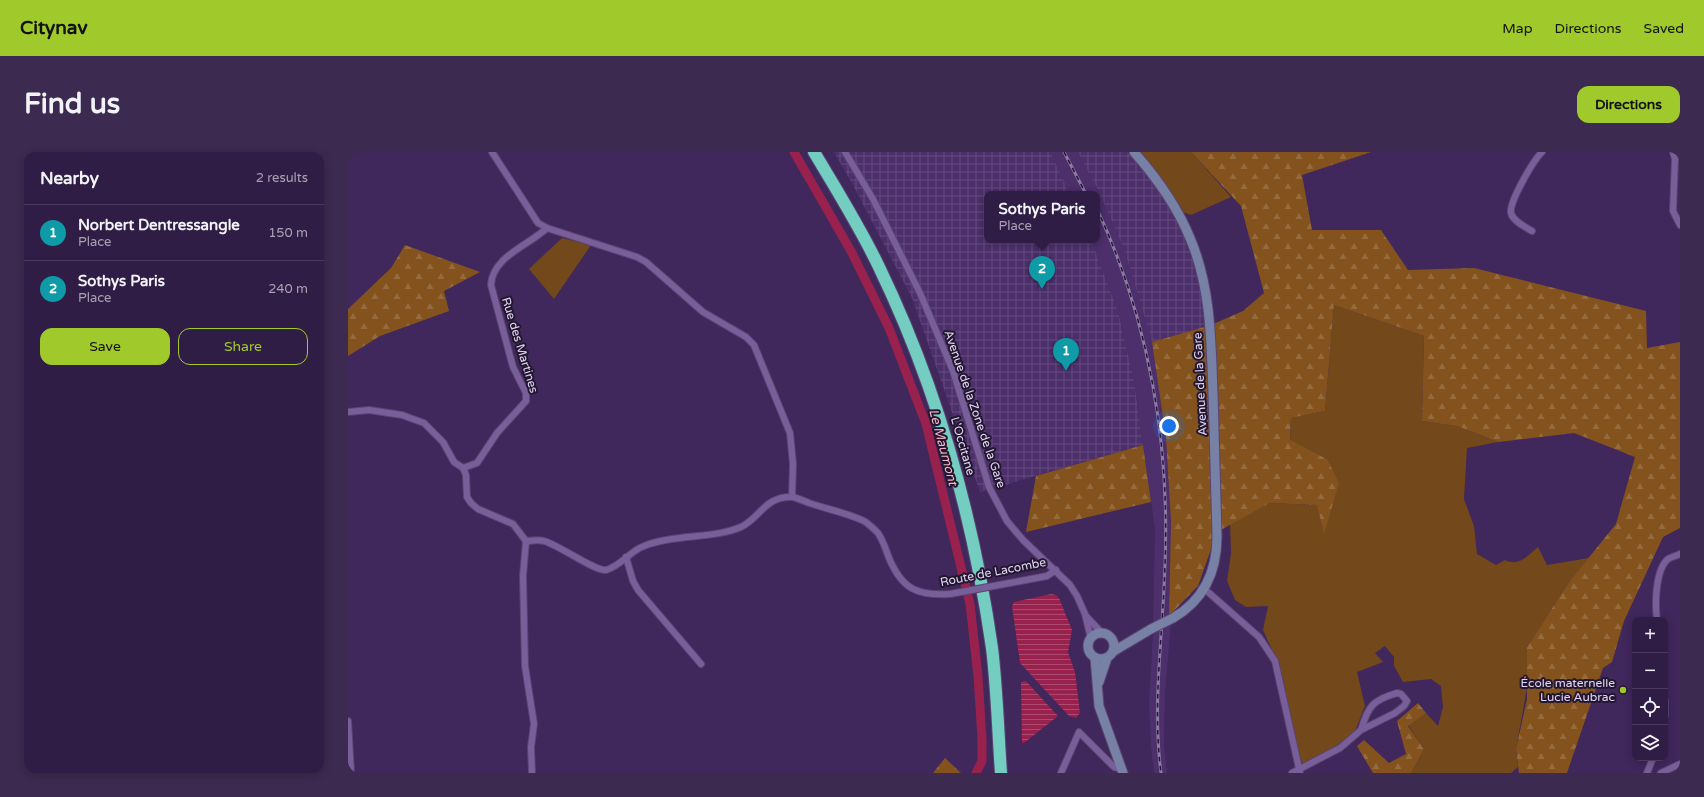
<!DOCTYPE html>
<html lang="en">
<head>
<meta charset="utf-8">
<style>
	body { margin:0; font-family:"Varela Round",sans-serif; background:#3c2a50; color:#f1f3f6 }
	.controls { position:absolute; right:12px; bottom:12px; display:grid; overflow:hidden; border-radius:8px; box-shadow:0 2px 10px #0003 }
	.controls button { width:36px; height:36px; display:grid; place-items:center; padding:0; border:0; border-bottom:1px solid #4b3b5e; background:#301d45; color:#f1f3f6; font:20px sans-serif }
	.you { position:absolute; left:821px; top:274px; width:14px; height:14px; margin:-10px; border:3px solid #fff; border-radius:50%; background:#1a73e8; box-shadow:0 0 0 6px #1a73e833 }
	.badge { display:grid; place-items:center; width:26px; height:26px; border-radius:50%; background:#a0c92b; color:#fff; font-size:13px; font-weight:700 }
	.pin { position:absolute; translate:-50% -33px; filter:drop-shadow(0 1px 2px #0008) }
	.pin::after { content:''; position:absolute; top:21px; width:14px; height:12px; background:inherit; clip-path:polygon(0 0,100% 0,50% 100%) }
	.popup { position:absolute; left:636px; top:39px; width:116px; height:52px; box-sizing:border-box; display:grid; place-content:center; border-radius:8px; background:#301d45; filter:drop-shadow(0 1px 3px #0005); font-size:13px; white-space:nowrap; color:#a8a2b3 }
	.popup b { font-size:15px; color:#f1f3f6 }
	.popup::after { content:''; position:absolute; left:50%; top:100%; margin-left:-8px; border:8px solid transparent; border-top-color:#301d45 }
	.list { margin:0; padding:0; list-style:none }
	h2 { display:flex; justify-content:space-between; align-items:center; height:52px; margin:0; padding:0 16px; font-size:17px }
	h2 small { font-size:13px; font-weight:400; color:#a8a2b3 }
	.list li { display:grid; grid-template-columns:26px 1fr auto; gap:12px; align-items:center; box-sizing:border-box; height:56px; padding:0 16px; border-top:1px solid #4b3b5e }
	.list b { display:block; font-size:15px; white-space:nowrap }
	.list p { margin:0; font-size:13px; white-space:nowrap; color:#a8a2b3 }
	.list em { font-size:13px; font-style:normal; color:#a8a2b3 }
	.actions { display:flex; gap:8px; padding:12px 16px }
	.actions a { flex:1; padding:9px 0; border:1px solid #a0c92b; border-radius:12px; text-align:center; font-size:14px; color:#a0c92b }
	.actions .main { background:#a0c92b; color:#111 }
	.icon { flex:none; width:22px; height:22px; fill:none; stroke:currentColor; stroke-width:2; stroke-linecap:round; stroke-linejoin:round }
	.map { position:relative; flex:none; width:1332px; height:621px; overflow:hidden; border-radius:12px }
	header { display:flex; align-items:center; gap:24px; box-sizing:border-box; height:56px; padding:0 20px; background:#a0c92b; color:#111 }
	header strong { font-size:19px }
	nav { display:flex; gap:22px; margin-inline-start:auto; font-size:14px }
	.intro { display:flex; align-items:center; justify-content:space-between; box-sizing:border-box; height:96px; padding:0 24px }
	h1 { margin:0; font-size:28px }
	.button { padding:10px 18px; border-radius:12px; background:#a0c92b; color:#111; font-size:14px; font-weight:700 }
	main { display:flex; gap:24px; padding:0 24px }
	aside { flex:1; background:#301d45; border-radius:12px; box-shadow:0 2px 10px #0003 }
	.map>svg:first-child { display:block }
</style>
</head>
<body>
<header>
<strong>Citynav</strong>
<nav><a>Map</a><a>Directions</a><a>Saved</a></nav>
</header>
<div class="intro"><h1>Find us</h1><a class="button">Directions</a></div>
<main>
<aside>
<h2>Nearby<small>2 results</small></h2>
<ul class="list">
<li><span class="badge" style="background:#0f9aa8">1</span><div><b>Norbert Dentressangle</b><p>Place</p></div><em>150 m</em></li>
<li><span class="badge" style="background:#0f9aa8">2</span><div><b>Sothys Paris</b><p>Place</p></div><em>240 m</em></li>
</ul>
<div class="actions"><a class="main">Save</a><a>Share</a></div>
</aside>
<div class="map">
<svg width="1332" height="621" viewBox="0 0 1332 621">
	<defs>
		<pattern id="industrial-grid" width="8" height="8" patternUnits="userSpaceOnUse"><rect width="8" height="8" fill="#4c2f6b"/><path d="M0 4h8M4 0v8" fill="none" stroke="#664c81"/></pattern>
		<pattern id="forest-firs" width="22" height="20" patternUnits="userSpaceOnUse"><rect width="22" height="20" fill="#84531d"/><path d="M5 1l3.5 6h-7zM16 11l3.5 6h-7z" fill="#956b3e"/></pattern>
		<pattern id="water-rules" width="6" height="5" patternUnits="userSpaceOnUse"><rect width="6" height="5" fill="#99214e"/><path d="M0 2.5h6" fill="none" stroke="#ac4b71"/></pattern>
	</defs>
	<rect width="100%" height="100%" fill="#40275c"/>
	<g fill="#4c2f6b">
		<path d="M 702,0 L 730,0 L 753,44 L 777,100 L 804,190 L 818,286 L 823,370 L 821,464 L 805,471 L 807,377 L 786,229 L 770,159 L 743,88 L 749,88 L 749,42 L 722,42 Z"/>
		<path d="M 823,472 L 817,540 L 816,592 L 819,621 L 806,621 L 803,595 L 801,551 L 805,481 Z"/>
	</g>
	<g fill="url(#industrial-grid)">
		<path d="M 486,0 L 702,0 L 722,42 L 639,42 L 639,88 L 743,88 L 770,159 L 786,229 L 795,293 L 632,340 L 564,146 L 505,33 Z"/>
		<path d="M 730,0 L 779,0 L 798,20 L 813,41 L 823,57 L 840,92 L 852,131 L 857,175 L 804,190 L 777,100 L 753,44 Z"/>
	</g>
	<g fill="#73481a">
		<path d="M 791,0 L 843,0 L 883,45 L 843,63 L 835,60 L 817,31 Z"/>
		<path d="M 214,86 L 243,93 L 206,147 L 181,117 Z"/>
		<path d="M 986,153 L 1076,184 L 1074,269 L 1109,274 L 1150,290 L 1119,296 L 1116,347 L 1126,374 L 1129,402 L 1148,413 L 1157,408 C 1171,415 1179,404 1190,395 L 1199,413 L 1241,406 L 1221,430 L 1179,495 L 1179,536 L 1168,597 L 1170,615 L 1163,621 L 1063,621 L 1076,597 L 1060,573 L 1078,561 L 1090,574 L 1095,555 L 1093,534 L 1083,527 L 1055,530 L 1046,514 L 1046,505 L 1037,494 L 1027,501 L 1035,510 L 1009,520 L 1017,554 L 1007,579 L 987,595 L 955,611 L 952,609 L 929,509 L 915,478 L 920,454 L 898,455 L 887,448 L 879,429 L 883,401 L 882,372 L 922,351 L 970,353 L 976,381 L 979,307 L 942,289 L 943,266 L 977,259 Z"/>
	</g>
	<g fill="url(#forest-firs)">
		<path d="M 843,0 L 1023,0 L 954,23 L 964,78 L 1033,78 L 1060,118 L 1126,116 L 1298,159 L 1299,196 L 1332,190 L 1332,376 L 1315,385 L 1276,469 L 1264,510 L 1255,516 L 1219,621 L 1171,621 L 1168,597 L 1179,547 L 1179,495 L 1221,430 L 1268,372 L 1287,305 L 1226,281 L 1150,290 L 1109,274 L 1074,269 L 1076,184 L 986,153 L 977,259 L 943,266 L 942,288 L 979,307 L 991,331 L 976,382 L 969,353 L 922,351 L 869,380 L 850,434 L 821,464 L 823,370 L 818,286 L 804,190 L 863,173 L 895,159 L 916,141 L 893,54 Z"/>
		<path d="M 57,93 L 132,120 L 96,139 L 101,159 L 32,184 L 0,204 L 0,157 L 43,116 Z"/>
		<path d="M 795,293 L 803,350 L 678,380 L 688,324 Z"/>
		<path d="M 1070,551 L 1078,561 L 1060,574 L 1076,597 L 1063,621 L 1025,621 L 1009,594 L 1016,588 L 1041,611 L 1058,602 L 1049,569 Z"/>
		<path d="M 597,606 L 613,621 L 585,621 Z"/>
	</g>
	<g fill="url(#water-rules)">
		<path d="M 703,442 L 708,443 L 711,446 L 724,478 L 720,500 L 727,520 L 732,561 L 728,566 L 721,564 L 672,511 L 664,454 L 666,450 Z"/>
		<path d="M 678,529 L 710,564 L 676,591 L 674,591 L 673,530 Z"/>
	</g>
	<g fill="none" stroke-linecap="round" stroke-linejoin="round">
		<path stroke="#99214e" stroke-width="9" d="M 446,0 L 503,99 L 541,176 L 578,272 L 622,452 L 630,524 L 634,587 L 634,609 L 628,621"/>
		<g stroke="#5b4472" stroke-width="8">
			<g id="street">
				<path d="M 144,0 L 190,71 L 199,76 L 289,105 L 298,110 L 355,160 L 398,185 L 406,193 L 442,281 L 445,312 L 444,345"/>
				<path d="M 497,0 L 525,47 L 572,141 L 605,219 L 641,335 L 659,369 L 675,388 L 722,433 L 729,444 L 737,462 L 743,487"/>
				<path d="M 1325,0 L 1327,7 L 1325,59 L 1332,73"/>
				<path d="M 1184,79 C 1177,75 1165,69 1163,61 C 1161,50 1185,9 1194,0"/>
				<path d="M 0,260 L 21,258 L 54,263 L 76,271 L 95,290 L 106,310 L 115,316 L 118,323 L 119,345 L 123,351 L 130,357 L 165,372 L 178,389 C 185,389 190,387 196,389 C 211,393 248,420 258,418 C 273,414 282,399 296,394 C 326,382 365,387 393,375 C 412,366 417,344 444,345 C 450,346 456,349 461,351 C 479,357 499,361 516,369 C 521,372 526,377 530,381 C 535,388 538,398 541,406 C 554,437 569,444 602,442"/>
				<path d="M 115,316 L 129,311 L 149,281 L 178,249 L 178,241 L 165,215 L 143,133 C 144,105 181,93 199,76"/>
				<path d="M 178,389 L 175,424 L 177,514 L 186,572 L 183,595 L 184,621"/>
				<path d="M 278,405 L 285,429 L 290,438 L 353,512"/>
				<path d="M 662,431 L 699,424 L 708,418"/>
				<path d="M 855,438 L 860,440 L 911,485 L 927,509 L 952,621"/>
				<path d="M 738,464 L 754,481"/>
				<path d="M 1309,468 C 1307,453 1307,418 1320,407 C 1323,405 1328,404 1332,402"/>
				<path d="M 1317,549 L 1317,563"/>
				<path d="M 0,569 L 3,621"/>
				<path d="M 713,621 L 731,580 L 766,615 L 774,617"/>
				<path d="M 944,621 L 992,596 L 1013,578 L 1047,561 L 1056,554 L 1059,549 L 1053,542 L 1049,541 C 1025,548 1020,554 1013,578"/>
				<path d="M 1299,621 L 1305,606"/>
				<path d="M 1313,621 L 1332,612"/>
			</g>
		</g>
		<g stroke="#5b4472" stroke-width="11">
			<g id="secondary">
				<path d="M 786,0 C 808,25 829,54 842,86 C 863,135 863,189 865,241 C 866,289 868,336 869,384 C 869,419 856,448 825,466"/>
				<circle cx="753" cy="494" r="13"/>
				<path d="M 766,499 L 803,477"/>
				<path d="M 747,506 L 751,554 L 775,621"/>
				<path d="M 751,530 L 759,506"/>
			</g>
		</g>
		<g stroke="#5b4472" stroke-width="14">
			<path id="highway" d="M 466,0 C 488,37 512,75 531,115 C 589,235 625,364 644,496 C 649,537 650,579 653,621"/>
		</g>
		<use href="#street" stroke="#795f99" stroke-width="6"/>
		<use href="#secondary" stroke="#7780a5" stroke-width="9"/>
		<use href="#highway" stroke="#73cec1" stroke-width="12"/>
		<g stroke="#8c79a5" stroke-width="3">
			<g id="rail">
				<path d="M 716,0 L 738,42"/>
				<path d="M 749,57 C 801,168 822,291 817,413 C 815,482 804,552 813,621"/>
			</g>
		</g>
		<use href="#rail" stroke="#22172f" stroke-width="1.5" stroke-dasharray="4.5" stroke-linecap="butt"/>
		<g stroke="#5b4472" stroke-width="8" stroke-linecap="butt">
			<path id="street-bridge" d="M 602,442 L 662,431"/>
		</g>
		<g stroke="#5b4472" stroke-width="11" stroke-linecap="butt">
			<path id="secondary-bridge" d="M 803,477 L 825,466"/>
		</g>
		<use href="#street-bridge" stroke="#795f99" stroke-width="6"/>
		<use href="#secondary-bridge" stroke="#7780a5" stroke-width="9"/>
	</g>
	<circle fill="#a0c92b" stroke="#22172f" stroke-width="1.5" cx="1275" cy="538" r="4"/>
	<g text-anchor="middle" stroke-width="4" stroke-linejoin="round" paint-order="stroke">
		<g font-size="12" fill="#e2d5f6" stroke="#22172f">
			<text transform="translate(172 193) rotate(73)" y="4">Rue des Martines</text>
			<text transform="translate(852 232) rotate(-93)" y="4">Avenue de la Gare</text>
			<text transform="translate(627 257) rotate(71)" y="4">Avenue de la Zone de la Gare</text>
			<text transform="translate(615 294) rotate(74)" y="4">L'Occitane</text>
			<text transform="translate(645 420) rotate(-11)" y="4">Route de Lacombe</text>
		</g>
		<g font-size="12" fill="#e2d5f6" stroke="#22172f" text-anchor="end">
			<text x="1267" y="535">École maternelle<tspan x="1267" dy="14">Lucie Aubrac</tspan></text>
		</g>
		<g font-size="13" font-style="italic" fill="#f5b6c4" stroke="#22172f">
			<text transform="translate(596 295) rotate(75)" y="5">Le Maumont</text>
		</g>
	</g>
</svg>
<div class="controls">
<button>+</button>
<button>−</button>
<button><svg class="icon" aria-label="locate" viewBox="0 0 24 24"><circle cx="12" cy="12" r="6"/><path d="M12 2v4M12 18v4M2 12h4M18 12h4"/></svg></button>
<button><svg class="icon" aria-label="layers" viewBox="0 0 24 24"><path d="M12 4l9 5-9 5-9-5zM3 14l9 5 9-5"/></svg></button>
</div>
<div class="you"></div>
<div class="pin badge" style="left:718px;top:219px;background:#0f9aa8">1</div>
<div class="pin badge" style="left:694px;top:137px;background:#0f9aa8">2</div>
<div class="popup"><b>Sothys Paris</b>Place</div>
</div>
</main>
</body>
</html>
